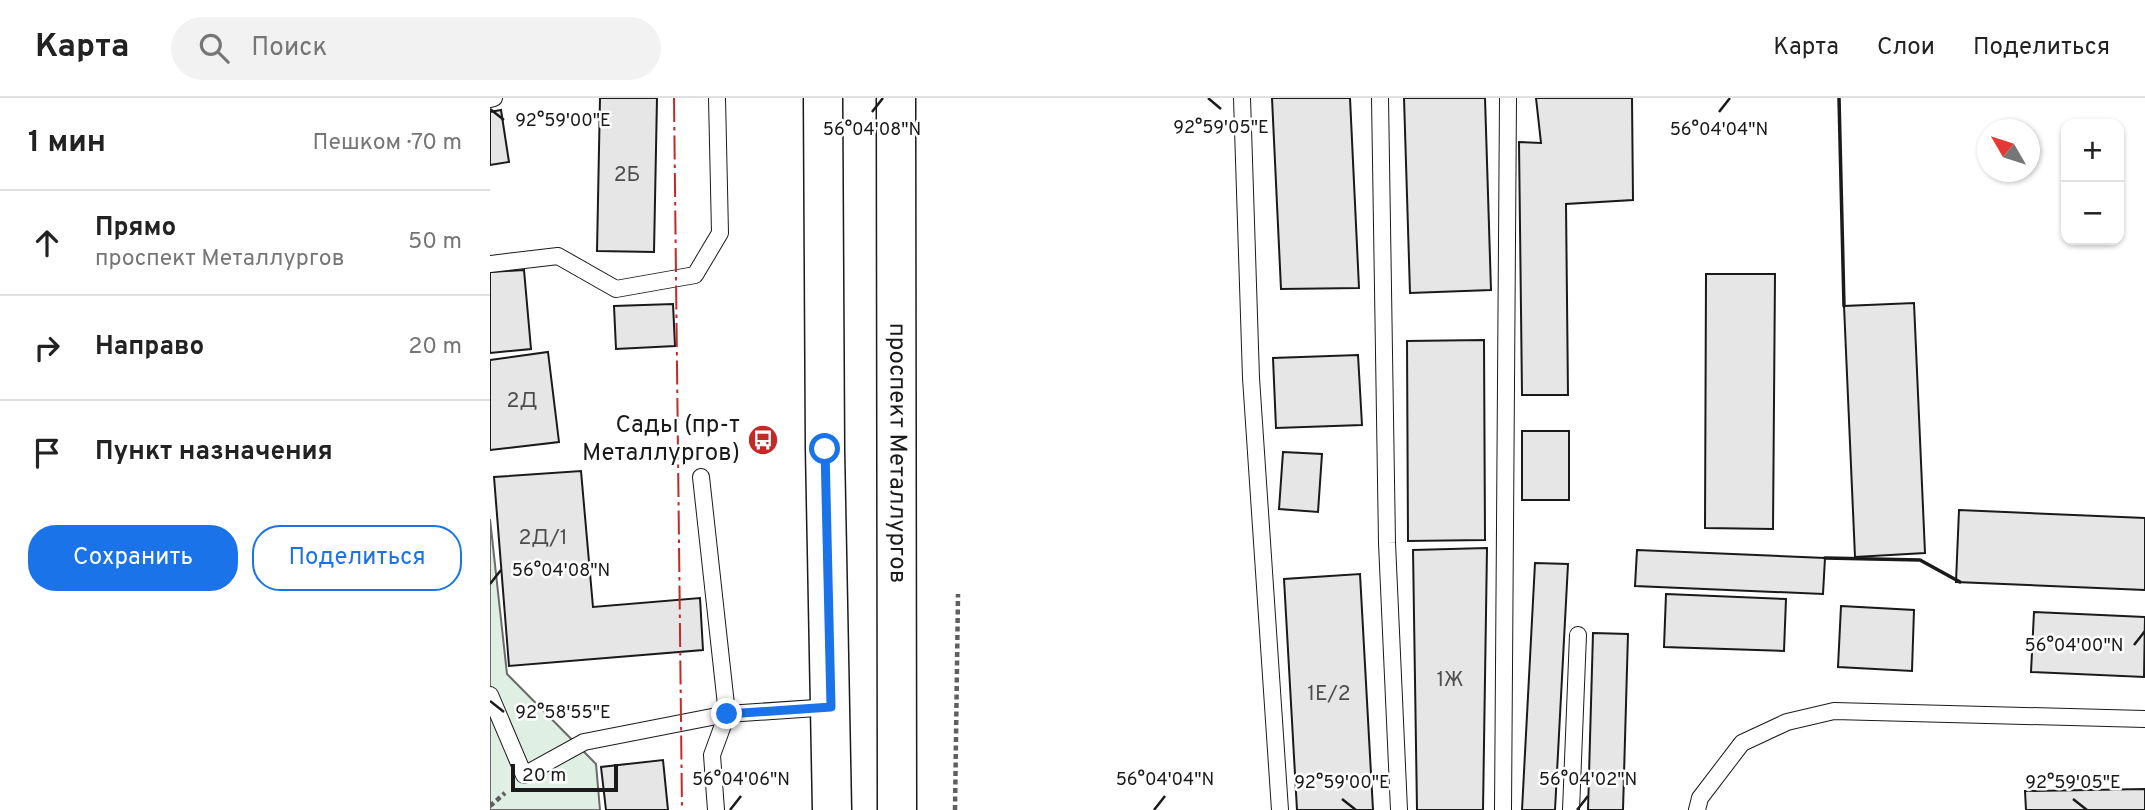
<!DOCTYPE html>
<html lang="ru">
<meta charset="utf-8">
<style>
:root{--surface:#fff;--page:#f2f2f2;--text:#222;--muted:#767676;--line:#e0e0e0;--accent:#1a73e8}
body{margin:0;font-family:Overpass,sans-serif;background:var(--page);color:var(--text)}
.controls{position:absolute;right:21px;top:21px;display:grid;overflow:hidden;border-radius:14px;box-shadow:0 2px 5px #0004}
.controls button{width:63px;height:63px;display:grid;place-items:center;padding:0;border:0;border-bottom:2px solid var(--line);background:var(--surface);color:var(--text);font:35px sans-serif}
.compass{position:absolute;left:1487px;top:21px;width:63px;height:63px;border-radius:50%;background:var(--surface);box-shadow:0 2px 5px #0004;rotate:309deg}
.scale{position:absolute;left:21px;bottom:18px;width:107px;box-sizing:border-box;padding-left:7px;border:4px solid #1a1a1a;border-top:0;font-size:19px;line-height:24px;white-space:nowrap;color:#1a1a1a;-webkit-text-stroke:5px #fff;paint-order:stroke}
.stop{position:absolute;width:21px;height:21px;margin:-16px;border:5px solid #1a73e8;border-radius:50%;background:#fff}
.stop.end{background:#1a73e8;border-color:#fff;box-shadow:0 2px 7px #0008}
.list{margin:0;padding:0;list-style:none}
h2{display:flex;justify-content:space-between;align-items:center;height:91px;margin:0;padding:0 28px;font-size:30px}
h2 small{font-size:23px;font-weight:400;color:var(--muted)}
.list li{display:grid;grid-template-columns:46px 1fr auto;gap:21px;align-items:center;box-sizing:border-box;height:105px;padding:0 28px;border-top:2px solid var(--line)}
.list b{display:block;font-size:26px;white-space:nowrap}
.list p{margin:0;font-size:23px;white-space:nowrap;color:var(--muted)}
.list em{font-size:23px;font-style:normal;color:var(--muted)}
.actions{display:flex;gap:14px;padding:21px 28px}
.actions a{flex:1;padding:16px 0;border:2px solid var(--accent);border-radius:28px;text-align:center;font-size:24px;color:var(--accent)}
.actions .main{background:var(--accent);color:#fff}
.icon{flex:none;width:38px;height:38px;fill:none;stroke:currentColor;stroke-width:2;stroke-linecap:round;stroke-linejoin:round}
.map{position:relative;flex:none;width:1655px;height:712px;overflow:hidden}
header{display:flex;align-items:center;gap:42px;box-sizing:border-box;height:98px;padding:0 35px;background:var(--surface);border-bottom:2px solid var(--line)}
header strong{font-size:33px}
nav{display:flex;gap:38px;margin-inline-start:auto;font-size:24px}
.search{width:490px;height:63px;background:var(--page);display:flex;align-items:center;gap:18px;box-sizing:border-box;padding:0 24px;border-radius:38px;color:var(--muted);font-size:26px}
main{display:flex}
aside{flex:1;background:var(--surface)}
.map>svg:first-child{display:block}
.green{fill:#e0efe3;stroke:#6a6a6a;stroke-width:2}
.building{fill:#e6e6e6;stroke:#1a1a1a;stroke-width:2}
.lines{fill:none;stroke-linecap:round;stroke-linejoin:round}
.lane-casing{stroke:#1a1a1a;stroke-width:18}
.primary-casing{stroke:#1a1a1a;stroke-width:41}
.path{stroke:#5f5f5f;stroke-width:4.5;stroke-dasharray:5 3.5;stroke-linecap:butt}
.lane{stroke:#fff;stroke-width:16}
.primary{stroke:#fff;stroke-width:38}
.wall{stroke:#1a1a1a;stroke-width:3.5}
.power{stroke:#c62828;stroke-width:2;stroke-dasharray:24 5 3.5 5;stroke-linecap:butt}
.route{stroke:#1a73e8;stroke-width:9}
.ticks{fill:none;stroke:#1a1a1a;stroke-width:2.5}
.labels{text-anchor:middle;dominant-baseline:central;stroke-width:5;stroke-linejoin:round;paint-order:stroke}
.number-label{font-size:21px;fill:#4d4d4d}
.poi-label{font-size:24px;fill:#1a1a1a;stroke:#fff;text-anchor:end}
.street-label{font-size:24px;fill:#1a1a1a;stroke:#fff}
.ticks-label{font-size:18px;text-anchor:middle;fill:#1a1a1a;stroke:#fff;stroke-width:5;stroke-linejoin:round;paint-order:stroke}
</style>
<header>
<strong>Карта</strong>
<div class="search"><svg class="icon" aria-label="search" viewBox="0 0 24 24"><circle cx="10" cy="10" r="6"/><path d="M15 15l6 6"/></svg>Поиск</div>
<nav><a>Карта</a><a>Слои</a><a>Поделиться</a></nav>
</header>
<main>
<aside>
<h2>1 мин<small>Пешком · 70 m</small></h2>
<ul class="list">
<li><svg class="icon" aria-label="ahead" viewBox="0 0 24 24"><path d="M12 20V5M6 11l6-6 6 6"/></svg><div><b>Прямо</b><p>проспект Металлургов</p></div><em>50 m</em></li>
<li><svg class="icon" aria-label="right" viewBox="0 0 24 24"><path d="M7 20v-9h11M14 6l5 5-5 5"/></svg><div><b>Направо</b></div><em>20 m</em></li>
<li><svg class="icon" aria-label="arrive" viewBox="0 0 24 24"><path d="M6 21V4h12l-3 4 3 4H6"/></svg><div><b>Пункт назначения</b></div></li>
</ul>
<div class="actions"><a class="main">Сохранить</a><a>Поделиться</a></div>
</aside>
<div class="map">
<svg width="1655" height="712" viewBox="0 0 1655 712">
<rect width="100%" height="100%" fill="#fff"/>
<path class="green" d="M 0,421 L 17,576 L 106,666 L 110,712 L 0,712 Z"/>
<g class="building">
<path d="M 110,0 L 167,0 L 164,154 L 107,153 Z"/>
<path d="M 782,0 L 860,0 L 869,190 L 791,191 Z"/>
<path d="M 914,0 L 995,0 L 1001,192 L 920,195 Z"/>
<path d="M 1046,0 L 1142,0 L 1143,102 L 1076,106 L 1078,297 L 1032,297 L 1029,44 L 1051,45 Z"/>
<path d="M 11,12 L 19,64 L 0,67 L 0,14 Z"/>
<path d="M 34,172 L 41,251 L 0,255 L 0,174 Z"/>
<path d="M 1216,176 L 1285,176 L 1283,431 L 1215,430 Z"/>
<path d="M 1424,205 L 1435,455 L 1365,459 L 1354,208 Z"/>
<path d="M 183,206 L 185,248 L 126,251 L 124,208 Z"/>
<path d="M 994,242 L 995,442 L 918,443 L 917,243 Z"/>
<path d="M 58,254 L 69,344 L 0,352 L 0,262 Z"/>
<path d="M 868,257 L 872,327 L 786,330 L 783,260 Z"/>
<rect x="1032" y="333" width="47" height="69"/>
<path d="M 793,354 L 832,356 L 828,414 L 789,411 Z"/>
<path d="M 91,373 L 103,509 L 210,500 L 213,552 L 19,568 L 4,379 Z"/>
<path d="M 1469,412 L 1655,420 L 1655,492 L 1466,484 Z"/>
<path d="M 997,450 L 993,712 L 927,712 L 923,452 Z"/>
<path d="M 1147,452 L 1335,460 L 1333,496 L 1145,488 Z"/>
<path d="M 1045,465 L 1078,466 L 1065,712 L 1032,712 Z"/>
<path d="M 870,476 L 883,712 L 807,712 L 794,481 Z"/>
<path d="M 1176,496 L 1296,501 L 1294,553 L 1174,549 Z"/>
<path d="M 1351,508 L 1424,512 L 1422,573 L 1348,569 Z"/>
<path d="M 1544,514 L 1655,519 L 1654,579 L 1541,574 Z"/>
<path d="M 1103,535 L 1138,536 L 1133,712 L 1098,712 Z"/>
<path d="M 173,662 L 178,712 L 116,712 L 111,669 Z"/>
<path d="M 1655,691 L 1655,712 L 1536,712 L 1535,693 Z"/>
</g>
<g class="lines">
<g class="lane-casing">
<g id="lane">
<path d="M 752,0 L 761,280 L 790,712"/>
<path d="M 890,0 L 897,445 L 909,712"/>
<path d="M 0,1 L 4,0"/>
<path d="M 0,166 L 68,158 L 126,191 L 205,177 L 230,135 L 227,0"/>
<path d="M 211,379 L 237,616 L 222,657 L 226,712"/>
<path d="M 0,597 L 34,677 L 94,644 L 237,616 L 341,609"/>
<path d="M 1013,712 L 1018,0"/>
<path d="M 1081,712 L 1088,537"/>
<path d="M 1207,712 L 1210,700 L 1252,645 L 1297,624 L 1344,613 L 1655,621"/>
</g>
</g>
<g class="primary-casing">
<g id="primary">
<path d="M 333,0 L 335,351 L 342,712"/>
<path id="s1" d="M 406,0 L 407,712"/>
</g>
</g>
<g class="path">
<path d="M 0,708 L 15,695"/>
<path d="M 465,712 L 468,496"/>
</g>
<use href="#lane" class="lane"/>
<use href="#primary" class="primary"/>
<g class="wall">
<path d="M 1349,0 L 1354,208"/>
<path d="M 1335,460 L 1430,462 L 1470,484"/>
</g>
<path class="power" d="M 184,0 L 192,712"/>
</g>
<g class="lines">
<path class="route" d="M 237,616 L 341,609 L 335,351"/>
</g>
<path class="ticks" d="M 718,0 L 731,11M 0,11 L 14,22M 382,14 L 393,0M 1229,14 L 1240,0M 0,486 L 11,472M 1644,547 L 1655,533M 0,603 L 14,614M 852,701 L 866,712M 1583,701 L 1597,712M 240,712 L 251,698M 664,712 L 675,698M 1087,712 L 1098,698"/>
<defs>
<g id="bus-disc" transform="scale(1.575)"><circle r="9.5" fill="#c62828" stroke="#fff"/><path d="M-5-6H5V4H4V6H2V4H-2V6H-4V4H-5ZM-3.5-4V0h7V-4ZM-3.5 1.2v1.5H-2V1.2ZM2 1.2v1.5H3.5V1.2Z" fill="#fff"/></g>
</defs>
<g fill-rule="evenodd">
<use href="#bus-disc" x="273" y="342"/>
</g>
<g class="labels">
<g class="number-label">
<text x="137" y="77">2Б</text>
<text x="32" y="303">2Д</text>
<text x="53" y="440">2Д/1</text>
<text x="960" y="582">1Ж</text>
<text x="839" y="596">1Е/2</text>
</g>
<g class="poi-label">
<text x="250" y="328">Сады (пр-т<tspan x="250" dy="28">Металлургов)</tspan></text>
</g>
<g class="street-label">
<text stroke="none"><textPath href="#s1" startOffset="355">проспект Металлургов</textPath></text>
</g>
</g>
<g class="ticks-label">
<text x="73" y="28">92°59'00"E</text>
<text x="731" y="35">92°59'05"E</text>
<text x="382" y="37">56°04'08"N</text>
<text x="1229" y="37">56°04'04"N</text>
<text x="71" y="478">56°04'08"N</text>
<text x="1584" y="553">56°04'00"N</text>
<text x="73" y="620">92°58'55"E</text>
<text x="251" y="687">56°04'06"N</text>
<text x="675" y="687">56°04'04"N</text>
<text x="1098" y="687">56°04'02"N</text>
<text x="852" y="690">92°59'00"E</text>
<text x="1583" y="690">92°59'05"E</text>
</g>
</svg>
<div class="controls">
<button>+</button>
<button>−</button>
</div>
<svg class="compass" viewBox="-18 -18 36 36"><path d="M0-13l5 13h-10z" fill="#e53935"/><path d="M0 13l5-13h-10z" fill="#767676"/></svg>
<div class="scale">20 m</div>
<div class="stop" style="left:335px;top:351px"></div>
<div class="stop end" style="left:237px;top:616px"></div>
</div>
</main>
